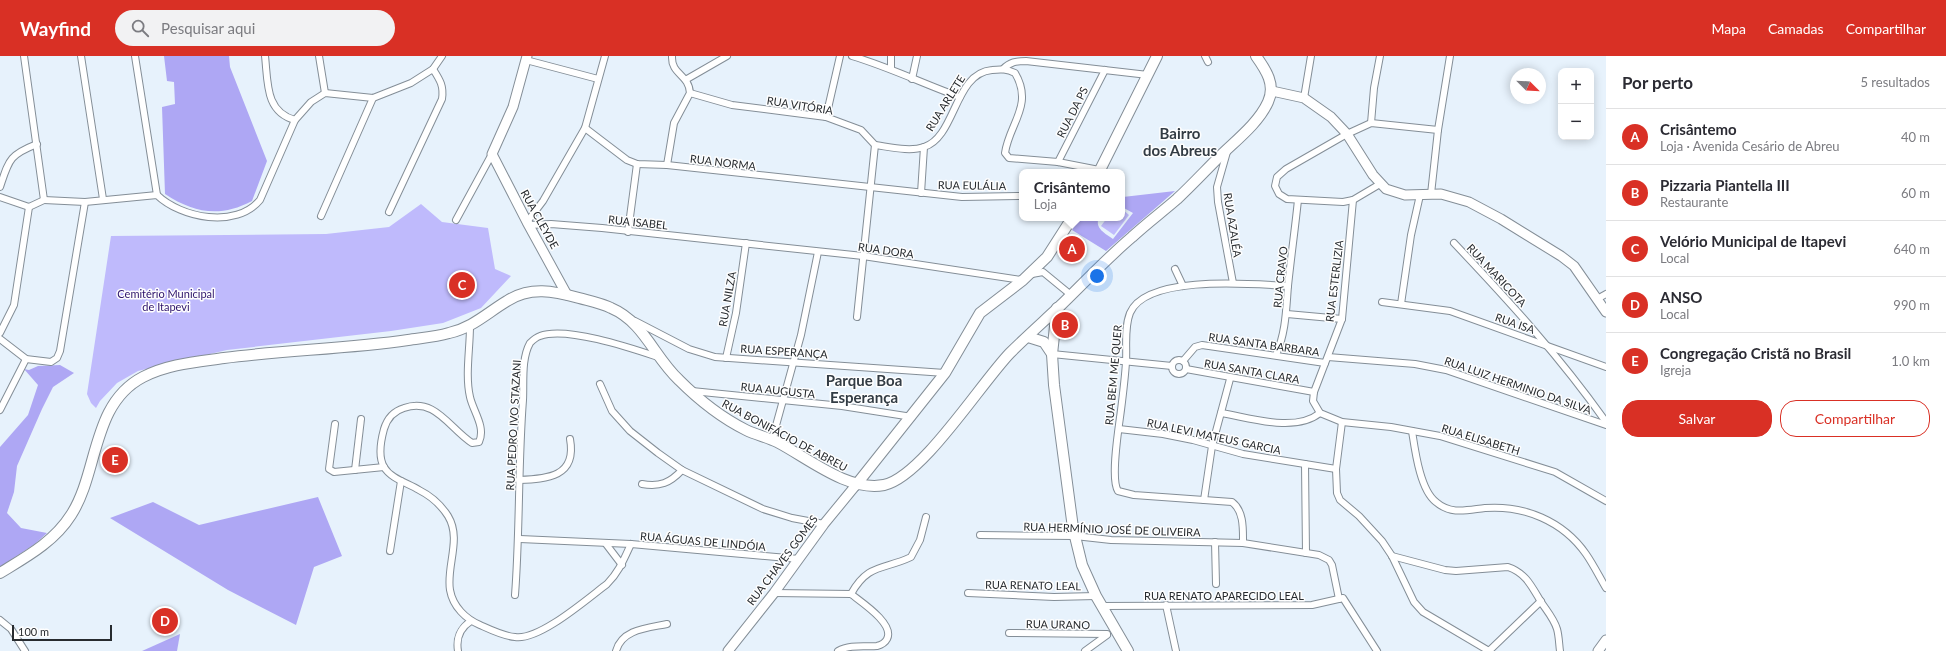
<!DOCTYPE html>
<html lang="pt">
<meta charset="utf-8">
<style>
:root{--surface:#fff;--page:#f2f2f3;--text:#2b2b33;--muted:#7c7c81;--line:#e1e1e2;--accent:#d93025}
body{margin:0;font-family:Lato,sans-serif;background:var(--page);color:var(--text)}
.controls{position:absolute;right:12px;top:12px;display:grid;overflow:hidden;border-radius:8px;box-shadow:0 2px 10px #0003}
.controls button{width:36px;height:36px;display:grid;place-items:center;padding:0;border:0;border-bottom:1px solid var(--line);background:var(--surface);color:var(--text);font:20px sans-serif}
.compass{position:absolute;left:1510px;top:12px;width:36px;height:36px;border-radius:50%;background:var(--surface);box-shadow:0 2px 10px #0003;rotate:114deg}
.scale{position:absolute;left:12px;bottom:10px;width:100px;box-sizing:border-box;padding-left:4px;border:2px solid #272b2f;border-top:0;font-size:11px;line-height:14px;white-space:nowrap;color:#272b2f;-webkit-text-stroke:3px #fefefe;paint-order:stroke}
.you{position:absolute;left:1097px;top:220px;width:14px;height:14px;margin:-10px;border:3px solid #fff;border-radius:50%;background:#1a73e8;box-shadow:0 0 0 6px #1a73e833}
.badge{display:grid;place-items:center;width:26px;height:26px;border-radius:50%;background:var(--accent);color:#fff;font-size:13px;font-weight:700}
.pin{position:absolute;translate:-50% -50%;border:2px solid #fff;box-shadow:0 1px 4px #0006}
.popup{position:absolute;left:1019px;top:113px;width:106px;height:52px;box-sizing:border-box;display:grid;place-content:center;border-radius:8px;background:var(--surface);filter:drop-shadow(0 1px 3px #0005);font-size:13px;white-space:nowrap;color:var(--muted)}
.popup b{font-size:15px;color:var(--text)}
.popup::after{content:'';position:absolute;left:50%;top:100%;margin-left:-8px;border:8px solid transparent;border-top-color:var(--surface)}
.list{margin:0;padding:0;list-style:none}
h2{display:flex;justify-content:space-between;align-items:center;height:52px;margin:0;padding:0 16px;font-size:17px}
h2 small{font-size:13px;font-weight:400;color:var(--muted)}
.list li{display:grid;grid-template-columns:26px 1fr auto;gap:12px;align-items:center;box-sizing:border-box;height:56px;padding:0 16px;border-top:1px solid var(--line)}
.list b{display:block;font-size:15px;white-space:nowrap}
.list p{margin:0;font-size:13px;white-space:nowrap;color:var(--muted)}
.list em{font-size:13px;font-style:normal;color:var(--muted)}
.actions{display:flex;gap:8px;padding:12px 16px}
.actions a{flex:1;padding:9px 0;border:1px solid var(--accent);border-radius:16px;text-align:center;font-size:14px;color:var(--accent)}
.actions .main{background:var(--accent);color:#fff}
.icon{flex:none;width:22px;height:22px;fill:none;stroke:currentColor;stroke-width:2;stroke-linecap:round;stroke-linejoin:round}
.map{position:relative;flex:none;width:1606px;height:595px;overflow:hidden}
header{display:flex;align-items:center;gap:24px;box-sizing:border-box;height:56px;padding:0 20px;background:var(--accent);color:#fff}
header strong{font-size:19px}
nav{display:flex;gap:22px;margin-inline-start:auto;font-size:14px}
.search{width:280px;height:36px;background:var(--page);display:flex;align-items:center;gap:10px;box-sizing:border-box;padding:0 14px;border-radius:22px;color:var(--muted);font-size:15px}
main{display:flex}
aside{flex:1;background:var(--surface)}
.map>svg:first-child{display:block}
.green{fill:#bfbafc}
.forest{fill:#aea7f4}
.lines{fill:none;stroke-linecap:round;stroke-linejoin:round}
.street-casing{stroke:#848e97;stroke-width:8}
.secondary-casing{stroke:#848e97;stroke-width:11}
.primary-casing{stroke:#848e97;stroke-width:12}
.street{stroke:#fff;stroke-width:6}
.secondary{stroke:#fff;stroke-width:9}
.primary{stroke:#fff;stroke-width:10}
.labels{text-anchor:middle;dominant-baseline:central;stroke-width:3;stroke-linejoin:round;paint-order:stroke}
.street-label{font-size:11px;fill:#272b2f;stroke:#fefefe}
.park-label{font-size:11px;fill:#2d136b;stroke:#fefefe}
.district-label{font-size:15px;font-weight:bold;fill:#333c44;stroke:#fefefe}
</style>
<header>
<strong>Wayfind</strong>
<div class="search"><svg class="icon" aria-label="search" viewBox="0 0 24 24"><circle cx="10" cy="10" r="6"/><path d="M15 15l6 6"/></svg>Pesquisar aqui</div>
<nav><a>Mapa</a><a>Camadas</a><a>Compartilhar</a></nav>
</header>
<main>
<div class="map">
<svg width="1606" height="595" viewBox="0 0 1606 595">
<rect width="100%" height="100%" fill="#e7f2fc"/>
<g class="green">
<path d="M 421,148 L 442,166 L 488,172 L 495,213 L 511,220 L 481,252 L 443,267 L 391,275 L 227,294 L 138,315 L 117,327 L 100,345 L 96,352 L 91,347 L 87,338 L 111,180 L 326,178 L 389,171 Z"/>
<path d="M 1122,153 L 1129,159 L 1114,179 L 1101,170 L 1107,162 L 1122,162 Z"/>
</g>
<g class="forest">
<path d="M 164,0 L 229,0 L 230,11 L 267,105 L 252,145 C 220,162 194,157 165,138 L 162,51 L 175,48 L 174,26 L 167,25 Z"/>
<path d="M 1175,135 L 1106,195 L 1072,174 L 1079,162 L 1099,162 C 1094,172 1106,178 1113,183 L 1133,157 L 1122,151 L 1123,141 Z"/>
<path d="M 60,309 L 74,317 L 53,331 L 42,353 L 17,410 L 14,436 L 7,457 L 21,472 L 47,477 L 35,488 L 0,511 L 0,391 L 28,359 L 38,329 L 24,313 L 29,314 L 38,310 Z"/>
<path d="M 318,441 L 342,500 L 314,511 L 296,569 L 228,534 L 110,462 L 153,446 L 199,469 Z"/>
<path d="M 180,578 L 177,595 L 142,595 Z"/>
</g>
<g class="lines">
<g class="street-casing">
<g id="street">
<path d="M 24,0 L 44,144"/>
<path d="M 81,0 L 103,143"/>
<path d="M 135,0 L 157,139"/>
<path d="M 265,0 C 268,26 265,56 295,64"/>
<path d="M 319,0 L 325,37"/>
<path d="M 852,0 C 889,11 924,28 960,41"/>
<path d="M 1205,0 L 1208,6"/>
<path d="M 526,4 L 598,23"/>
<path d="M 891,13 L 891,0"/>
<path d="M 1003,13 C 1010,6 1016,5 1026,5 L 1148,19"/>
<path d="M 687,23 L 727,0"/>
<path d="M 912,23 L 917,0"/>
<path d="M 690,37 L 732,49 L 826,61 L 861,74 L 875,89 C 890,91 910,96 924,91 C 956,81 954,17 992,14 C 1001,13 1007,13 1015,17 C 1034,49 1009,68 1005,97 L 1009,102 L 1058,106 L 1099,114"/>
<path d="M 1304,42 L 1311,0"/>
<path d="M 826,61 L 840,0"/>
<path d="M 1371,67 L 1374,32 L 1380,0"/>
<path d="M 585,72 L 627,104 L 637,108 L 667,109 L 962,141 L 1022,140"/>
<path d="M 1227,96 L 1217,131 L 1218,146 L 1233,227"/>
<path d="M 1058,106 L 1105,14"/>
<path d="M 667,109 L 674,67 L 690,37 C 689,18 671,19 672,0"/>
<path d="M 1380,128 L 1353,144 L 1343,146 L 1287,143 L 1279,138 L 1275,130 L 1277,121 L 1286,113 L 1347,78 L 1371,67 L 1438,74"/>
<path d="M 0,131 C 9,104 9,99 37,88"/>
<path d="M 921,137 L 924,91"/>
<path d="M 1431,138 L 1438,74 L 1450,0"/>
<path d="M 0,141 L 29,151 L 44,144"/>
<path d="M 44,144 L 85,146 L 157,139 C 181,162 236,173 260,144 L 295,64 L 311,46 L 325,37 L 373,42 L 411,27 L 433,13 L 442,0"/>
<path d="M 1353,144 L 1342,263 L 1314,336 L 1313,345 L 1320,357 L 1342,366 L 1391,371 L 1440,380 L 1555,416 L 1606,445"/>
<path d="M 389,156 L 442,43 C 444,30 440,24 433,13"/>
<path d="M 321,160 L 373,42"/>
<path d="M 456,164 L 492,98"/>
<path d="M 527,166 L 543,145 L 585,72 L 605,0"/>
<path d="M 529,169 L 551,168 L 602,172 L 863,200 L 1021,224"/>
<path d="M 628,176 L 637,108"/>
<path d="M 1454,187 C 1508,244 1561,302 1606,366"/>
<path d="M 1175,213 L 1183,230"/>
<path d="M 1032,218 L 1043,216 L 1071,239"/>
<path d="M 1597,243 L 1606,238"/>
<path d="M 1382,246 L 1450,255 L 1606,311"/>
<path d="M 1401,248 L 1411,179 L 1420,139"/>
<path d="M 1287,258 L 1342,263"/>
<path d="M 857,261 L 875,89"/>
<path d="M 635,265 L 689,293 L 715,301 L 945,317"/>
<path d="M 470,270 C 470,293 465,319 470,341 C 473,355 486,371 479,386 L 472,387 C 449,372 435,341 404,352 C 394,355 387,363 384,373 C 381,384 378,401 384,411 C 391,423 408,427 419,434 C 431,440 441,449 448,460 C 462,483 446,510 450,534 C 453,551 466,563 480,569 C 491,574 503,580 515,581 C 539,585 587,543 607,528 C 619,516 624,503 631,488"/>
<path d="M 0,277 L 14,249 L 29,151"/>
<path d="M 0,283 L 26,303 L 51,306 L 57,302 L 60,295 L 85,146"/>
<path d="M 1052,298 L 1172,310"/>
<path d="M 1276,299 C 1286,276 1286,254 1288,230 C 1291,201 1295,173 1298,144"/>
<path d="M 1328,301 L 1415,308 L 1446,314 L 1606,369"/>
<path d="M 726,302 L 736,257 L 746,187"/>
<circle cx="1179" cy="311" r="7"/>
<path d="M 1183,305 L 1195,291 L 1202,289 L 1325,307"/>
<path d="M 1186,313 L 1314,336"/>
<path d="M 600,328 L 612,355 L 630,375 L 658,397 L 682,414 L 763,453 L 792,462 L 824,468"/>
<path d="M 692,335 L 842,350 L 912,361"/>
<path d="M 0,354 L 26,303"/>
<path d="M 1221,357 C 1251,362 1295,377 1320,357"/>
<path d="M 1342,366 L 1336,413 L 1337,437 L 1340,444 L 1359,460 L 1382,485 L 1392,500 L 1414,546 L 1423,556 L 1489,595 L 1541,545"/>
<path d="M 335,368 L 329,413 L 334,416 L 384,411"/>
<path d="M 1119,373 L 1163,378 L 1193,384 L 1243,398 L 1336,413"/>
<path d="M 1412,375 C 1415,394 1420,434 1436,446 C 1451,459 1467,454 1485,452 C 1524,449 1563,465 1586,498 C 1593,508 1599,520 1606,532"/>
<path d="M 772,384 L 801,279 L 818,196"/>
<path d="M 1305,408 L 1306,497"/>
<path d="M 355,414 L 361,363"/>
<path d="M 519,424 C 547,423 577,421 570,383"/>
<path d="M 642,428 C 660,431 670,427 682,414"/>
<path d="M 1204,444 L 1212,390 L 1230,323"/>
<path d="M 980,479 L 1075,480 L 1111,484 L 1243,487 L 1319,499 L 1329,504 L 1332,509 L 1339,543"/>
<path d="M 520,483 L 631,488 L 799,503"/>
<path d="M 1215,486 L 1216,528"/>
<path d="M 1243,487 C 1243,473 1244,455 1232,446 L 1134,439 L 1118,435 C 1110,423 1119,370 1121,354 C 1123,338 1125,322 1126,306 C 1127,290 1124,272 1130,257 C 1146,218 1254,228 1288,230"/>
<path d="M 606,488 L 622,509"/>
<path d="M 390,495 L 401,425"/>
<path d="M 1392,500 L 1445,514 L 1456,515 L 1508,511 C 1526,517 1532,531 1541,546 C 1547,555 1554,563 1557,573 C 1559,580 1559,588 1560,595"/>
<path d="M 774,537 L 851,538 C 861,546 895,568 887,583 C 885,587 881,589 877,590 C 865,591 850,588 838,595"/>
<path d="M 968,537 L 1054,541 L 1096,540"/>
<path d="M 851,538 C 868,507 884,514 911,501 L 920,484 L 926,461"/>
<path d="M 515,539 C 520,474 518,409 523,344 C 524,327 521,303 530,287 C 532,285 537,281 540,280 C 566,270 631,292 658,301"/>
<path d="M 1166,549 L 1176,595"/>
<path d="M 1102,550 L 1312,549 L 1343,542 L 1377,595"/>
<path d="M 0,564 L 11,573 L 25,595"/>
<path d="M 1009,577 L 1107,578"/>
<path d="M 458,595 C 456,583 460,572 471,565"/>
<path d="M 616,595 C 622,573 648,572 667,568"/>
<path d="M 1085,595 L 1107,579"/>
</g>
</g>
<g class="secondary-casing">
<g id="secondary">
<path d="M 527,0 L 513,51 L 492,98 L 527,166 L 567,239"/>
<path d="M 1272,35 L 1304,42 L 1331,61 L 1347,78 L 1373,119 L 1386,133 L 1405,139 L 1441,138 L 1469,146 L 1501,163 L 1561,200 L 1574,210 L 1606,256"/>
<path d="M 728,595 L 774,537 L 824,468 L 856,429"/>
<path d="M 1598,595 L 1606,584"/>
</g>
</g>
<g class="primary-casing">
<g id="primary">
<path d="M 1099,116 L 1157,0"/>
<path d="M 1057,252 L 1052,298 L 1054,329 L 1073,472 L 1082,509 L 1096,540 L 1128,595"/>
<path d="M 1028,281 L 1044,286 L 1052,298"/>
<path d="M 856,429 L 945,317 L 980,257 L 1023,224 L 1047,201 L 1072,162"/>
<path d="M 0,517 C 26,501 54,486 71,459 C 99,416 91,348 143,321 C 168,308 196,306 224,302 C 285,294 347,293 408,284 C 421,282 435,281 449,277 C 472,272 487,257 507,245 C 530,230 554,235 579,242 C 590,245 601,247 611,252 C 644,266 654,301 679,324 C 699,344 720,361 746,374 C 756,379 767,381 777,386 C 808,402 848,436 884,429 C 922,421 981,327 1010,297 C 1026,281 1043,266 1059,251 C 1083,228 1106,203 1132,181 C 1146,168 1162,156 1177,143 C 1191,130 1204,116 1218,102 C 1235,85 1258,68 1268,46 C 1276,29 1266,14 1256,0"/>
</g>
</g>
<use href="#street" class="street"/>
<use href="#secondary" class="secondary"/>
<use href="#primary" class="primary"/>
</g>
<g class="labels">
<g class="street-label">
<text transform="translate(945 47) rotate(-58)">RUA ARLETE</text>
<text transform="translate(800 49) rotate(9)">RUA VITÓRIA</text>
<text transform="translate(1072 56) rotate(-63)">RUA DA PS</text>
<text transform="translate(723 106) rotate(7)">RUA NORMA</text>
<text transform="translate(972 129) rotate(1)">RUA EULÁLIA</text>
<text transform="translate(540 163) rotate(61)">RUA CLEYDE</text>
<text transform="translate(638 166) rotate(6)">RUA ISABEL</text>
<text transform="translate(1233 169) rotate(81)">RUA AZALÉA</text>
<text transform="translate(886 194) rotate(8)">RUA DORA</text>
<text transform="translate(1497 219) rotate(47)">RUA MARICOTA</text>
<text transform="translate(1280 221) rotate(-84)">RUA CRAVO</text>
<text transform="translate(1334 225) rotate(-83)">RUA ESTERLIZIA</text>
<text transform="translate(727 243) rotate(-80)">RUA NILZA</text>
<text transform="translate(1515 267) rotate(19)">RUA ISA</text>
<text transform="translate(1264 288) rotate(8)">RUA SANTA BARBARA</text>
<text transform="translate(784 295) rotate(4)">RUA ESPERANÇA</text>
<text transform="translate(1252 315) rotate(10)">RUA SANTA CLARA</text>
<text transform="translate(1113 319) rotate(-85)">RUA BEM ME QUER</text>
<text transform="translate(1518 329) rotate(19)">RUA LUIZ HERMINIO DA SILVA</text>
<text transform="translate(778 334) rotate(6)">RUA AUGUSTA</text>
<text transform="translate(513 369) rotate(-87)">RUA PEDRO IVO STAZANI</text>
<text transform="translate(785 379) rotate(28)">RUA BONIFÁCIO DE ABREU</text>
<text transform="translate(1214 380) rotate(12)">RUA LEVI MATEUS GARCIA</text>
<text transform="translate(1481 383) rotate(17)">RUA ELISABETH</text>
<text transform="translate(1112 473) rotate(2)">RUA HERMÍNIO JOSÉ DE OLIVEIRA</text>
<text transform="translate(703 485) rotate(5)">RUA ÁGUAS DE LINDÓIA</text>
<text transform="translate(782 504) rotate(-53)">RUA CHAVES GOMES</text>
<text transform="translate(1033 529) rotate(1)">RUA RENATO LEAL</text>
<text x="1224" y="539">RUA RENATO APARECIDO LEAL</text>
<text transform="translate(1058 568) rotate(1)">RUA URANO</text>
</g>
<g class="park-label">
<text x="166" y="237">Cemitério Municipal<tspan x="166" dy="13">de Itapevi</tspan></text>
</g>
<g class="district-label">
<text x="1180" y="77">Bairro<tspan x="1180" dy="17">dos Abreus</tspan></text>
<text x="864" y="324">Parque Boa<tspan x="864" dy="17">Esperança</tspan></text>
</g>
</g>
</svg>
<div class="controls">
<button>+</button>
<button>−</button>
</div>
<svg class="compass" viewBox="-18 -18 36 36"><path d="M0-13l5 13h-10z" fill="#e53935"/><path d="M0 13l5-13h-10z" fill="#7c7c81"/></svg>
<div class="scale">100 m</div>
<div class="you"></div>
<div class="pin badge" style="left:1072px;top:193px">A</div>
<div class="popup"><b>Crisântemo</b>Loja</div>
<div class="pin badge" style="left:1065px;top:269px">B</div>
<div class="pin badge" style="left:462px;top:229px">C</div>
<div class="pin badge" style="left:165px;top:565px">D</div>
<div class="pin badge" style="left:115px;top:404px">E</div>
</div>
<aside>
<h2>Por perto<small>5 resultados</small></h2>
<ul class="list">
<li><span class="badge">A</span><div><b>Crisântemo</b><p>Loja · Avenida Cesário de Abreu</p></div><em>40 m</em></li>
<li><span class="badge">B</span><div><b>Pizzaria Piantella III</b><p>Restaurante</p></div><em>60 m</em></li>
<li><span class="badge">C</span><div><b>Velório Municipal de Itapevi</b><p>Local</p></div><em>640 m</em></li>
<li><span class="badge">D</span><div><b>ANSO</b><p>Local</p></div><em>990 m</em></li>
<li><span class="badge">E</span><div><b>Congregação Cristã no Brasil</b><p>Igreja</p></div><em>1.0 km</em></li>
</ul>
<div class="actions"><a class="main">Salvar</a><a>Compartilhar</a></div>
</aside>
</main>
